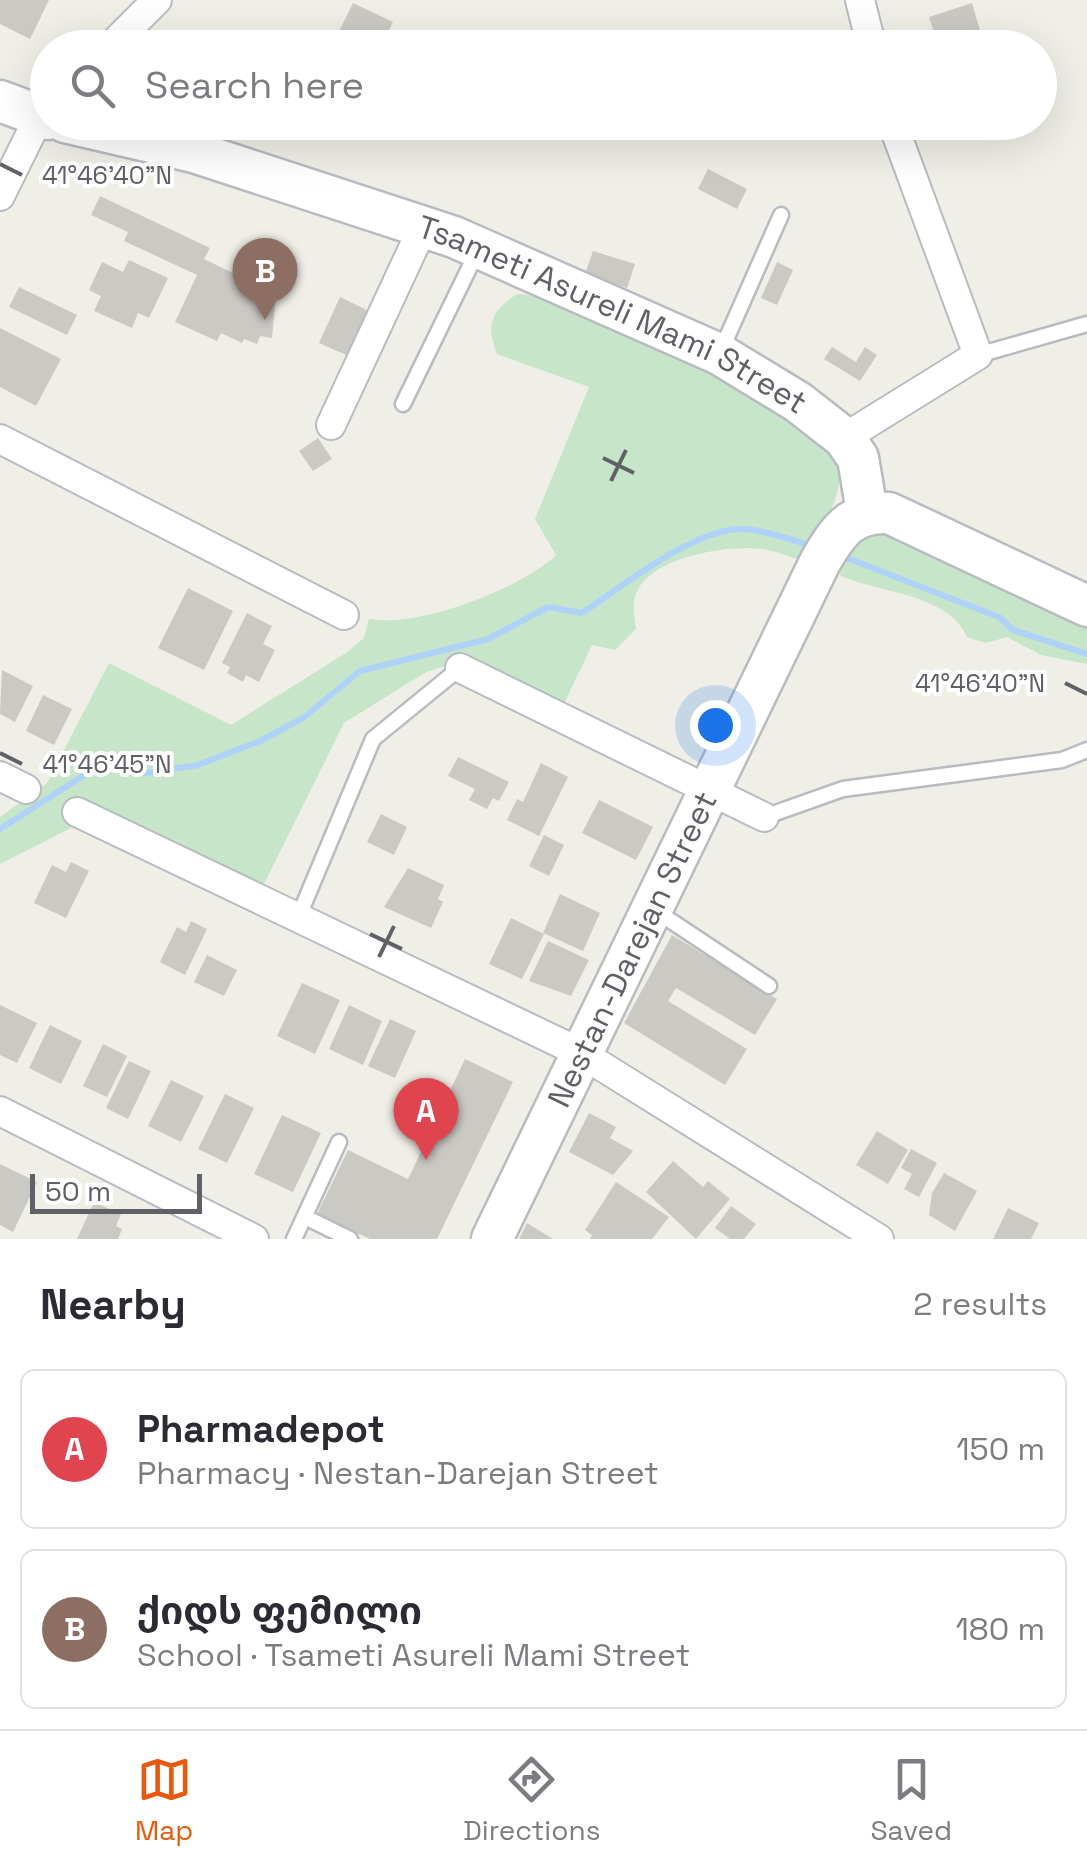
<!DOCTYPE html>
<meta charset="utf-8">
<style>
:root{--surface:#fff;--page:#f7f7f7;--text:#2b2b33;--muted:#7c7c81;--line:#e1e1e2;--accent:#ea580c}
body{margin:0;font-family:"Space Grotesk","Noto Sans Georgian",sans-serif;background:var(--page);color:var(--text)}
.scale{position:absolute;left:30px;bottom:25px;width:172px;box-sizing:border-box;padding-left:10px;border:5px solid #5f6166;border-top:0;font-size:28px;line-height:35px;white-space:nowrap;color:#5f6166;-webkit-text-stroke:8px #fff;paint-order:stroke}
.you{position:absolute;left:715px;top:725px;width:35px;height:35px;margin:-25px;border:8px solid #fff;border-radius:50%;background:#1a73e8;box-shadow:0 0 0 15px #1a73e833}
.badge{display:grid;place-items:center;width:65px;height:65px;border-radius:50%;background:var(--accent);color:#fff;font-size:32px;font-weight:700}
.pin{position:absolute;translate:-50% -82px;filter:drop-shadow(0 2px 5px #0008)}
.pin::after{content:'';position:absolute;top:52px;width:35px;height:30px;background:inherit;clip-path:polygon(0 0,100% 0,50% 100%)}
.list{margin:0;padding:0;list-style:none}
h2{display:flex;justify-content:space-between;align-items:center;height:130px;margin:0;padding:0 40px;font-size:42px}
h2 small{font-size:32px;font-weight:400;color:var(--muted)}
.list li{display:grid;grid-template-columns:65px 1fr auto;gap:30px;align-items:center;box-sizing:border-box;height:160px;margin:0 20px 20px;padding:0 20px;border:2px solid var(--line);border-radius:15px}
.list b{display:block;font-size:38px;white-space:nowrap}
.list p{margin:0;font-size:32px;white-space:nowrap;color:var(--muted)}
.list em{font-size:32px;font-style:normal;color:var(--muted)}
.icon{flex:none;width:55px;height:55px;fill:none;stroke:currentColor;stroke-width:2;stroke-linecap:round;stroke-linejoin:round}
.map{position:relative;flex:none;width:1087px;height:1239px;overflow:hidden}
.search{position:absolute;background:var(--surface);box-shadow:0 10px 40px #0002;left:30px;right:30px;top:30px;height:110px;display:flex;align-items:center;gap:25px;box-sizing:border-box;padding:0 35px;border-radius:55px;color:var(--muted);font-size:38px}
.sheet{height:490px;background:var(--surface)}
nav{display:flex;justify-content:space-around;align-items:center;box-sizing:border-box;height:140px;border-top:2px solid var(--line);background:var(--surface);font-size:28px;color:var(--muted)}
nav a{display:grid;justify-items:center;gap:5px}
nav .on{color:var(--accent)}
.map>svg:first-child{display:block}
.green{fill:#c6e5c9}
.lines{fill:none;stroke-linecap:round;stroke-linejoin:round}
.stream{stroke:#aed2f9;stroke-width:6}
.building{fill:#cbc9c4}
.lane-casing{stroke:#b9bbc0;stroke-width:19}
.street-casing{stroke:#b9bbc0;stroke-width:32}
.secondary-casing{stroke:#b8bbc0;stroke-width:45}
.lane{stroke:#fff;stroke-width:14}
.street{stroke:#fff;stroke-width:28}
.secondary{stroke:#fff;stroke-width:40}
.ticks{fill:none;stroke:#5f6166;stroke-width:4}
.labels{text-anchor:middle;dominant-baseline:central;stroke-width:8;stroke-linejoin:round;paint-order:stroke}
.street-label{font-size:32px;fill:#5f6166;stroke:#fff}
.ticks-label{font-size:25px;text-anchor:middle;fill:#5f6166;stroke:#fff;stroke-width:8;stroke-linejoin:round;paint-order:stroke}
</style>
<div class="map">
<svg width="1087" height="1239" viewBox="0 0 1087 1239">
<rect width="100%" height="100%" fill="#f0efe7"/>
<g class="green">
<path d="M 517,294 L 538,296 C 590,318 826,413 838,462 C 846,495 819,532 807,562 C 794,558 781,553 768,550 C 733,543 646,556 635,597 C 632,606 635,620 636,629 L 615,650 L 592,645 L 563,706 L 466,659 L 426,672 L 344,723 L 262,888 L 84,809 L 71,828 L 0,864 L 0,817 L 47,783 L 109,663 L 231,725 L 346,653 L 364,638 L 369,619 C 417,628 521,589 556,555 L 535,519 L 589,387 L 497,354 C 486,324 490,312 517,294 Z"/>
<path d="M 887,530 L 1087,626 L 1087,664 L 1041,655 L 1007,637 L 986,643 L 967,637 C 949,594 880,593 841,576 L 836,568 L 866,532 Z"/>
</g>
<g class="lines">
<g class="stream">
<path d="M 839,555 L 999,617 L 1013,630 L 1087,654"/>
<path d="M 0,829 L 86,774 L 118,761 L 146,773 L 198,765 L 260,741 L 303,718 L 360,671 L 488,639 L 548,607 L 582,613 C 622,587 696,526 745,529 C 767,531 792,540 813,546"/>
</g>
</g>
<g class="building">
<path d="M 0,0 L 49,0 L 30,39 L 0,24 Z"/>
<path d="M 353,3 L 393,22 L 380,48 L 331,48 Z"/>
<path d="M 972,3 L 985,48 L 939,48 L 929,17 Z"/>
<path d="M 708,169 L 747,189 L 737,209 L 698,189 Z"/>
<path d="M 100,196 L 210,248 L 204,259 L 276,294 L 272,338 L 260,336 L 257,344 L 244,339 L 242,343 L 221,333 L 217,341 L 175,322 L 197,275 L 124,241 L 128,232 L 91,215 Z"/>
<path d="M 593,251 L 635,264 L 627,288 L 585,274 Z"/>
<path d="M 129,260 L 168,278 L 149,318 L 138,313 L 132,328 L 94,311 L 101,296 L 89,290 L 102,262 L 123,272 Z"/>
<path d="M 777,262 L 793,270 L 777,305 L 761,298 Z"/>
<path d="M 19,287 L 77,315 L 67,335 L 9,307 Z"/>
<path d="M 340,297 L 373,313 L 353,358 L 319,343 Z"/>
<path d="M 0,328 L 61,359 L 36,406 L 0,387 Z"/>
<path d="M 832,347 L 856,362 L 865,347 L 877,355 L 860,381 L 824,359 Z"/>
<path d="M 318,438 L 332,459 L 313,471 L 299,451 Z"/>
<path d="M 188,588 L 233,611 L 204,670 L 158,648 Z"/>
<path d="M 247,613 L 272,626 L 263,644 L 275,650 L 259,682 L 246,675 L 243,682 L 227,673 L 230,667 L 222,663 Z"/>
<path d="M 2,670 L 33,686 L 15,722 L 0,714 Z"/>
<path d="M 43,695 L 72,709 L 54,745 L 26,731 Z"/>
<path d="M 458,757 L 509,782 L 499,801 L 493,798 L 487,809 L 469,800 L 475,789 L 448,776 Z"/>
<path d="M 541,763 L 568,777 L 539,836 L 507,820 L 517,799 L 523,802 Z"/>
<path d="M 599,800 L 653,827 L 636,860 L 582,833 Z"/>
<path d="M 381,814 L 407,827 L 394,855 L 367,842 Z"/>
<path d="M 544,835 L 564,845 L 549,876 L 529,866 Z"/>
<path d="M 71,862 L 89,871 L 66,918 L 34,903 L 52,865 L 66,872 Z"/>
<path d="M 408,868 L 444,885 L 438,899 L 443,902 L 431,928 L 384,907 Z"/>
<path d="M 560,894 L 600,913 L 583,951 L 543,933 Z"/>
<path d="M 511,918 L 544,934 L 522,979 L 489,964 Z"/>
<path d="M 191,921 L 207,929 L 185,975 L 160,962 L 177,927 L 186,932 Z"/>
<path d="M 672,935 L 777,999 L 755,1035 L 676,988 L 668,1001 L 747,1049 L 725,1085 L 624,1023 Z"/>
<path d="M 548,941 L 589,960 L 571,996 L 529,981 Z"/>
<path d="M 207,955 L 237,970 L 224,996 L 194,982 Z"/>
<path d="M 302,983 L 340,1000 L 315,1054 L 277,1036 Z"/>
<path d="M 0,1005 L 37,1023 L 17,1063 L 0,1055 Z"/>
<path d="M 349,1005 L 382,1021 L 363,1065 L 329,1049 Z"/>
<path d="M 390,1019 L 416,1031 L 395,1078 L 368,1066 Z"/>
<path d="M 50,1025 L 82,1041 L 61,1084 L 29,1068 Z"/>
<path d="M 103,1044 L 127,1056 L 107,1097 L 83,1086 Z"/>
<path d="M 465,1059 L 513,1082 L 437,1239 L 370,1239 L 317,1214 L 348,1150 L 408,1179 Z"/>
<path d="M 129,1061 L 151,1071 L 128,1119 L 106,1108 Z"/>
<path d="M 171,1080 L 204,1096 L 181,1142 L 148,1126 Z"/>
<path d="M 225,1094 L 254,1108 L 227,1163 L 198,1149 Z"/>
<path d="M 589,1113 L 616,1127 L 610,1138 L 633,1151 L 613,1175 L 569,1152 Z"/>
<path d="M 282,1115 L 321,1133 L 293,1192 L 254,1174 Z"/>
<path d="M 877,1131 L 908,1150 L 888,1184 L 856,1165 Z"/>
<path d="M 911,1149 L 937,1163 L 919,1197 L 904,1189 L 912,1174 L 901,1168 Z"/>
<path d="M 673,1161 L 703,1187 L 708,1181 L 730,1199 L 696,1239 L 646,1192 Z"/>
<path d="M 0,1164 L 37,1182 L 13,1232 L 0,1225 Z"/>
<path d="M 944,1173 L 977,1191 L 955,1231 L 929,1215 L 932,1193 Z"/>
<path d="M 616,1182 L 669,1217 L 652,1239 L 590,1239 L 592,1235 L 585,1230 Z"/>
<path d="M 94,1202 L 121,1214 L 116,1226 L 122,1229 L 118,1239 L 77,1239 Z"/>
<path d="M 731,1206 L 756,1224 L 744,1239 L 730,1239 L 715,1228 Z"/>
<path d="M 1008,1208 L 1039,1223 L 1031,1239 L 993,1239 Z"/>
<path d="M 527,1223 L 553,1239 L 519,1239 Z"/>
</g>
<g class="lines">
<g class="lane-casing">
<g id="lane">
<path d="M 720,353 L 781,215"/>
<path d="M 978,355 L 1087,324"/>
<path d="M 403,404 L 477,252"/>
<path d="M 764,817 L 843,789 L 1062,760 L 1087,750"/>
<path d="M 653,909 L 769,986"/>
<path d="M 298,918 L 373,739 L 460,668"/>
<path d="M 305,1217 L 350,1239"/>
<path d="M 294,1239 L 339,1142"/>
</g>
</g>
<g class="street-casing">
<g id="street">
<path d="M 860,0 L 872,48"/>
<path d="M 109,48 L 157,0"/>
<path d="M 0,196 L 39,117 L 48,108"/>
<path d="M 331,425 L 423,227"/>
<path d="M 844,438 L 978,355 L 892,122"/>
<path d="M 0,439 L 344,615"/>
<path d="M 460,668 L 764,817"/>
<path d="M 0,776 L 26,789"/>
<path d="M 77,812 L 579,1052 L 879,1239"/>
<path d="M 0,1111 L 254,1239"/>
</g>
</g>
<g class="secondary-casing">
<g id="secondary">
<path d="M 0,101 L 48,119"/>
<path id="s1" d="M 65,122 L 194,152 L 454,237 L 719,354 L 798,402 L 844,438 L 858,458 L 867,512"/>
<path id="s2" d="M 492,1239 L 820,562 C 838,531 851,511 889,513 L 1087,606"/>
</g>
</g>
<use href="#lane" class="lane"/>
<use href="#street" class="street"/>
<use href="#secondary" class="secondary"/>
</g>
<path class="ticks" d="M 0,164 L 22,175M 603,458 L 634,473M 611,481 L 626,450M 1065,683 L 1087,694M 0,753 L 22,764M 370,934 L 402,949M 379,957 L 394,926"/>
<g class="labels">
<g class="street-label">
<text stroke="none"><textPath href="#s1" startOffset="582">Tsameti Asureli Mami Street</textPath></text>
<text stroke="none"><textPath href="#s2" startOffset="322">Nestan-Darejan Street</textPath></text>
</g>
</g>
<g class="ticks-label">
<text x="107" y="184">41°46'40"N</text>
<text x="980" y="692">41°46'40"N</text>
<text x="107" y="773">41°46'45"N</text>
</g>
</svg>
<div class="scale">50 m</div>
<div class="you"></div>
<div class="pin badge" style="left:426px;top:1160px;background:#e0444e">A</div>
<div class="pin badge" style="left:265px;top:320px;background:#8d6e63">B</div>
<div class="search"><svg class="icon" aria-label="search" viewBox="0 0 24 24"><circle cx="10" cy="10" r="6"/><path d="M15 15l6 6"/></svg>Search here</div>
</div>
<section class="sheet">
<h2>Nearby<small>2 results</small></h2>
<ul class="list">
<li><span class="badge" style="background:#e0444e">A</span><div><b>Pharmadepot</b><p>Pharmacy · Nestan-Darejan Street</p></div><em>150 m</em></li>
<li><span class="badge" style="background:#8d6e63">B</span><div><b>ქიდს ფემილი</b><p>School · Tsameti Asureli Mami Street</p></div><em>180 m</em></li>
</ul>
</section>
<nav>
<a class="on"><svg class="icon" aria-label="map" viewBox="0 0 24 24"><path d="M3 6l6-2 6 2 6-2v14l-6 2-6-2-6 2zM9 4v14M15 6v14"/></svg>Map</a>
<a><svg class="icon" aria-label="directions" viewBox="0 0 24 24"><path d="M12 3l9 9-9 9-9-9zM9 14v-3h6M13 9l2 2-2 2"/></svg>Directions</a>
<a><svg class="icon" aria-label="saved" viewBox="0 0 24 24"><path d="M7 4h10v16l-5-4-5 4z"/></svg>Saved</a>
</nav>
